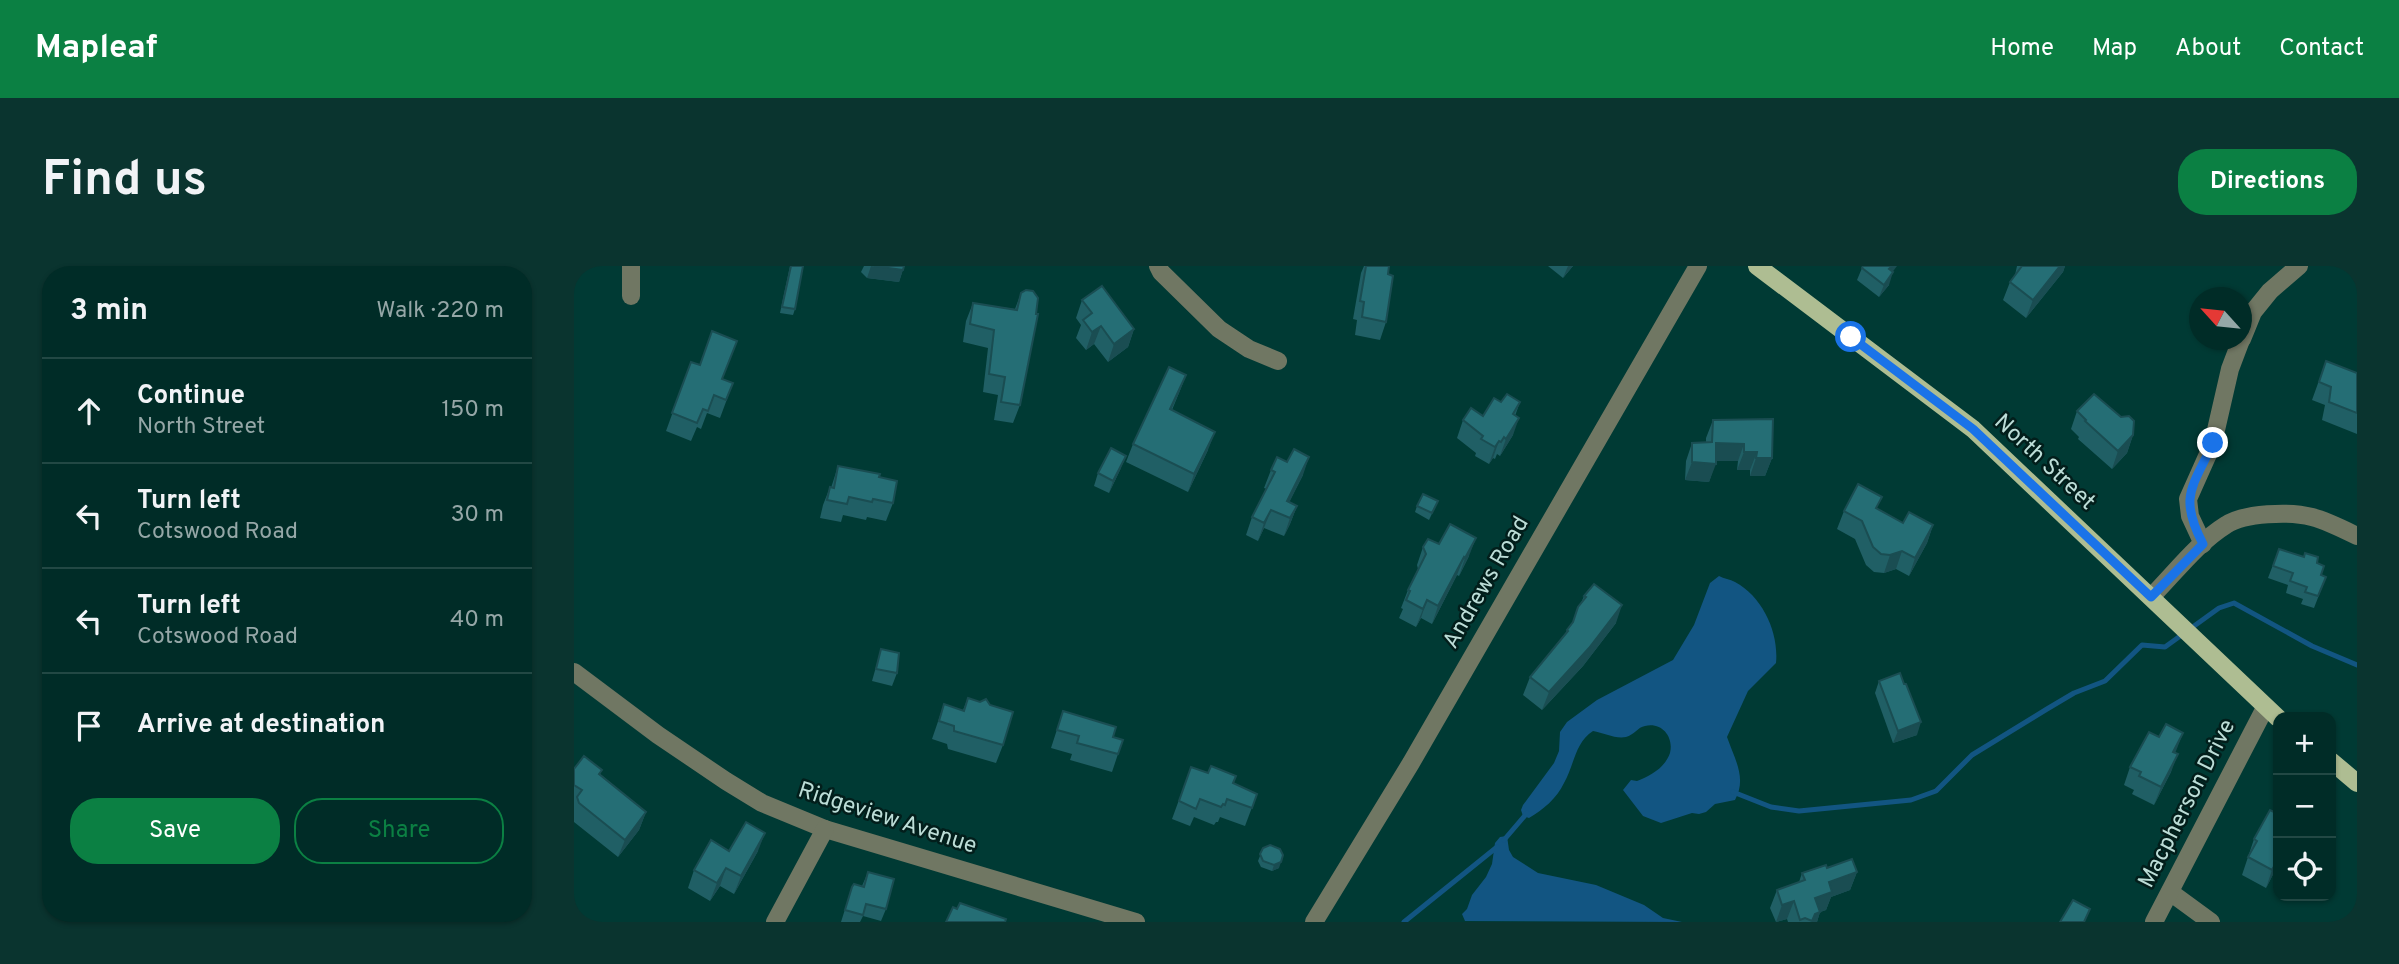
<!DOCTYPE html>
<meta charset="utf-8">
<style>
:root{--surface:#002c27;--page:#0a342f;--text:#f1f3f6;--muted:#95a7a7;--line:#224844;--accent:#0b8043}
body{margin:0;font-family:Overpass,sans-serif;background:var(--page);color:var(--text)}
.controls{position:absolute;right:21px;bottom:21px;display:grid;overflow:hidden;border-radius:14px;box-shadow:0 2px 5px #0004}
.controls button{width:63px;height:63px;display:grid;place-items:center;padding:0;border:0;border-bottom:2px solid var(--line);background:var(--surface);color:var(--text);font:35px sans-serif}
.compass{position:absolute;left:1615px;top:21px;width:63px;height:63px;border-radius:50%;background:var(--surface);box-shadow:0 2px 5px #0004;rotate:297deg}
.stop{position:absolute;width:21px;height:21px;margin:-16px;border:5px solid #1a73e8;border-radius:50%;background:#fff}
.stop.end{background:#1a73e8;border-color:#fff;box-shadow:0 2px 7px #0008}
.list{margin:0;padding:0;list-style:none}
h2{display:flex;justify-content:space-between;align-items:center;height:91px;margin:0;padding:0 28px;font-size:30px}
h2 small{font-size:23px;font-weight:400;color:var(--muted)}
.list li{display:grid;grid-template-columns:46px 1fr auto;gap:21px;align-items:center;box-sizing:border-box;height:105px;padding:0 28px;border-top:2px solid var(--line)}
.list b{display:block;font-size:26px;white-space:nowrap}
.list p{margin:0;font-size:23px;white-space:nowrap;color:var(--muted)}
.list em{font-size:23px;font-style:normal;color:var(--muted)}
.actions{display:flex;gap:14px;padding:21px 28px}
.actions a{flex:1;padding:16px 0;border:2px solid var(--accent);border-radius:28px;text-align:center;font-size:24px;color:var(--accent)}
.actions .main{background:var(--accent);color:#fff}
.icon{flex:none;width:38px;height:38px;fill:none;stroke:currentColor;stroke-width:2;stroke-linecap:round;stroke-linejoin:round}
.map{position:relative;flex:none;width:1783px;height:656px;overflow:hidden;border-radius:28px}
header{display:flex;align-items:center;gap:42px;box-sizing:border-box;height:98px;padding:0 35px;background:var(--accent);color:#fff}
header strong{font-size:33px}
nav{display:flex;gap:38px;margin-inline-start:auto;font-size:24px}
.intro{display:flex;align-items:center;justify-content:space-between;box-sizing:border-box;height:168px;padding:0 42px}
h1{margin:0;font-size:49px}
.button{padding:18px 32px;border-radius:28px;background:var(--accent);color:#fff;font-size:24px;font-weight:700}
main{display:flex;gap:42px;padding:0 42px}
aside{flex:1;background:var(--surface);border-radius:28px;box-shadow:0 2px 5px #0004}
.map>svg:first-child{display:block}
.water{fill:#125582}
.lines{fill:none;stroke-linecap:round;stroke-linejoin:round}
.stream{stroke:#125582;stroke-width:5}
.minor{stroke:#707763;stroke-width:18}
.major{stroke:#aebd92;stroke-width:18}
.wall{fill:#205f65}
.shaded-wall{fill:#1a4d52}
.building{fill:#256e75;stroke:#1a4d52;stroke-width:2}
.route{stroke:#1a73e8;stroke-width:9}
.labels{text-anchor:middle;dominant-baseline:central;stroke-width:5;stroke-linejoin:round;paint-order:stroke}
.street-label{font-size:23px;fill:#bcddd7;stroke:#021e1b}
</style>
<header>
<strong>Mapleaf</strong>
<nav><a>Home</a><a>Map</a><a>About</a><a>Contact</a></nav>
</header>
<div class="intro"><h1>Find us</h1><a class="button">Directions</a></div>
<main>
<aside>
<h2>3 min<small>Walk · 220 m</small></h2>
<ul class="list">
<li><svg class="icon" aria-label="ahead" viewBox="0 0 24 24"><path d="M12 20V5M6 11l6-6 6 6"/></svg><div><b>Continue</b><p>North Street</p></div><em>150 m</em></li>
<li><svg class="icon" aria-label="left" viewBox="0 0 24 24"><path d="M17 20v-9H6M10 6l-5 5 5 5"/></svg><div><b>Turn left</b><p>Cotswood Road</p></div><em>30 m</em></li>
<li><svg class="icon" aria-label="left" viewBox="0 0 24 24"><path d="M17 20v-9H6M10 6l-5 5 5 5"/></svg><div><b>Turn left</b><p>Cotswood Road</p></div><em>40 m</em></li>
<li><svg class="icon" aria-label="arrive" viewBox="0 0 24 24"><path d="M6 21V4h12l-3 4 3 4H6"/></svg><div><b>Arrive at destination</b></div></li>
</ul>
<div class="actions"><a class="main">Save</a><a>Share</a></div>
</aside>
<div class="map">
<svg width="1783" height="656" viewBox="0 0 1783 656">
<rect width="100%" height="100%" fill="#003a34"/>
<g class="water">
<path d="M 1145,310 C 1150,313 1156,313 1161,316 C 1189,331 1205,367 1202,397 L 1174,425 L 1153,471 C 1161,494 1173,512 1161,534 L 1141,538 L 1132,546 L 1125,548 L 1118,547 L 1087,557 L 1069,550 L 1049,524 L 1057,514 L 1063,515 C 1076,510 1091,502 1096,487 C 1100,471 1088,456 1071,460 C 1064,461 1060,469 1052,471 C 1041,473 1030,467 1019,465 C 1001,476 1000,500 990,517 C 983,532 969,544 955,552 L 949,550 L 947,544 L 949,539 L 980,497 L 985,485 L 986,466 L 993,456 L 1023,434 L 1099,394 L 1120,359 L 1136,317 Z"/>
<path d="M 933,570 L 935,584 L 939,591 L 964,607 L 1022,619 L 1070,639 L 1089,652 L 1108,656 L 891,655 L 888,648 L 893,643 L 898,629 L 912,611 L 918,598 L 921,577 L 926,571 Z"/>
</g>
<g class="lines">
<g class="stream">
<path d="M 1159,526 L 1197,541 L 1225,545 L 1337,534 L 1362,525 L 1398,489 L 1473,443 L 1500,427 L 1531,415 L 1568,379 L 1591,381 L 1645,342 L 1660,337 L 1738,380 L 1783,399"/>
<path d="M 930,574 L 953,547"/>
<path d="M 830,656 L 923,581"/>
</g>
<g class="minor">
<path d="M 584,0 L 587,6 L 645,63 L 675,83 L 704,95"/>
<path d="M 57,30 L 57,0"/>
<path d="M 1668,73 L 1679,46 L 1696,25 L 1725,0"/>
<path d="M 1629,278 L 1616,250 L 1614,233 L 1639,177 L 1656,103 L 1667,74"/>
<path d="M 1577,331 C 1600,308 1623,277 1652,259 C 1670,247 1716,245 1738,251 C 1753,255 1769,263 1783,270"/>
<path d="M 0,406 L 84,469 L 152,515 L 188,537 L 251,563 L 562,656"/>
<path d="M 1596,626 L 1637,656"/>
<path d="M 201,656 L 251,563"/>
<path d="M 740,656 L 837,497 L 1124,0"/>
<path d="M 1580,656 L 1691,442"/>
</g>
<g class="major">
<path d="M 1183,0 L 1399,163 L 1704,452"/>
<path d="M 1757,495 L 1783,517"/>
</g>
</g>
<g class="wall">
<path d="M 216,0 L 229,0 L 221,43 L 219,49 L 206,47 Z"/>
<path d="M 290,0 L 330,0 L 325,16 L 293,12 L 287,6 Z"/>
<path d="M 790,0 L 815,0 L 814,8 L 812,56 L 806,74 L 781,69 L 783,54 L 779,53 L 787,7 Z"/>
<path d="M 974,0 L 999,0 L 989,12 Z"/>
<path d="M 1443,0 L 1491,0 L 1489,6 L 1452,52 L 1429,34 L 1436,16 L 1441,9 Z"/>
<path d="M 1288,2 L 1315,19 L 1305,31 L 1283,14 Z"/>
<path d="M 447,27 L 446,139 L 439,157 L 420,154 L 424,129 L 409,126 L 414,82 L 389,76 L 392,55 L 399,37 L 441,43 Z"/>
<path d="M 508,34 L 560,63 L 554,81 L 534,96 L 520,78 L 512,84 L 502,72 L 507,59 L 502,52 Z"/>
<path d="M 1752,95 L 1783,107 L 1783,168 L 1748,154 L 1751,139 L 1738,134 Z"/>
<path d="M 117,96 L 126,99 L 149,113 L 159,117 L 146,152 L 133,147 L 127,163 L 123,161 L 117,175 L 92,165 Z"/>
<path d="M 612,109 L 605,127 L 598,144 L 634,184 L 614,226 L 552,196 L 559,178 Z"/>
<path d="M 927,136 L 946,136 L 941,150 L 939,169 L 926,190 L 923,188 L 921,193 L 919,192 L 915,198 L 901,190 L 902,187 L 883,172 L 889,154 L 909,150 Z"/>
<path d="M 1503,145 L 1559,169 L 1553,187 L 1538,203 L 1504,173 L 1505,171 L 1497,163 Z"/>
<path d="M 1139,154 L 1198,192 L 1191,210 L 1176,210 L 1176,204 L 1163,204 L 1164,195 L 1142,195 L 1135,216 L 1111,214 L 1112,195 L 1118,177 L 1132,176 L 1132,172 Z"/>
<path d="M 264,200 L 305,211 L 319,237 L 312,255 L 293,251 L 292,254 L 269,249 L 267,256 L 246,252 L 249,239 L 256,221 L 257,222 Z"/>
<path d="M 547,202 L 535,227 L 520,220 L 524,207 Z"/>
<path d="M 697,204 L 729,209 L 715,236 L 723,240 L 716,258 L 710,270 L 690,262 L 684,275 L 672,269 L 678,251 L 693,223 L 690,222 Z"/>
<path d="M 864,235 L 855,254 L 841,246 L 843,240 Z"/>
<path d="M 1304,243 L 1329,257 L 1359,259 L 1353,277 L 1335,310 L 1322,303 L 1310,307 L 1300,306 L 1292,299 L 1281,273 L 1263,263 L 1270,245 Z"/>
<path d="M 865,278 L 895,290 L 885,310 L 883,309 L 858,358 L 847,352 L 842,361 L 825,352 L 829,343 L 827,342 L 834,324 L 844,303 L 843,299 L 849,281 Z"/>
<path d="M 1705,283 L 1752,311 L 1740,342 L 1727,338 L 1729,333 L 1712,327 L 1714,319 L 1694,312 Z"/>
<path d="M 1010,330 L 1042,357 L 1009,400 L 968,444 L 949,429 L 956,411 L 991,369 L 993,364 L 999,356 Z"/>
<path d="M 307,383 L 323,407 L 318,420 L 298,415 Z"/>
<path d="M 1305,415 L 1343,469 L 1319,477 L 1301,427 Z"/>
<path d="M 394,432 L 429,479 L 422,497 L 374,483 L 373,478 L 358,473 L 370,438 L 389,444 Z"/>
<path d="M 489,445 L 539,471 L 544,488 L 538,506 L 496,494 L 498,488 L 477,482 Z"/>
<path d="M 1601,487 L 1597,506 L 1580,539 L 1558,528 L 1560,524 L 1550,519 L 1556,501 Z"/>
<path d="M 617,501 L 660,517 L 683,528 L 671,560 L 646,551 L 644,556 L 642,556 L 640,559 L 620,551 L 616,560 L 598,553 Z"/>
<path d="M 0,503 L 28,504 L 26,508 L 72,546 L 65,564 L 44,591 L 0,556 Z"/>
<path d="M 1704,541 L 1704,599 L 1692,622 L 1668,609 L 1680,573 L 1702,547 Z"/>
<path d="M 689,582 L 705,602 L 698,605 L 687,601 L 684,595 Z"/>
<path d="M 155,585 L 184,585 L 160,628 L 146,620 L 136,635 L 114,622 L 120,604 Z"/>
<path d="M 1253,602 L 1283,606 L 1276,624 L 1257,631 L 1252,644 L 1246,646 L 1243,656 L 1214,656 L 1213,653 L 1202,656 L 1196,642 L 1203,624 L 1225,616 L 1228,607 Z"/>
<path d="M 294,606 L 312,643 L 307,655 L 289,650 L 286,656 L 267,656 L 278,621 L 288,620 Z"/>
</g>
<g class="shaded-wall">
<path d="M 297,0 L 329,4 L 325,16 L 293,12 Z"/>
<path d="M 994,0 L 999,0 L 989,12 Z"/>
<path d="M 1318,0 L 1323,0 L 1311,16 L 1315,3 Z"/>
<path d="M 1486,0 L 1491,0 L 1489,6 L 1452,52 L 1459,34 Z"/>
<path d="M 1319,6 L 1315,19 L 1305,31 L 1310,19 Z"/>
<path d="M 527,60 L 520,78 L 512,84 L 518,66 Z"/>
<path d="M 560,63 L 554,81 L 534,96 L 540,78 Z"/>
<path d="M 612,109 L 605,127 L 589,161 L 596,143 Z"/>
<path d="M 945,152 L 939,169 L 926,190 L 932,173 Z"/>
<path d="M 641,166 L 634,184 L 614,226 L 620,208 Z"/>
<path d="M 1559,169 L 1553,187 L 1538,203 L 1544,185 Z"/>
<path d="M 925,175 L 919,192 L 915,198 L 921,181 Z"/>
<path d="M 1142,177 L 1170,178 L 1164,195 L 1136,195 Z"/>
<path d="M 1170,186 L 1183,186 L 1176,204 L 1163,204 Z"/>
<path d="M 552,190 L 547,202 L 535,227 L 539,215 Z"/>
<path d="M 735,191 L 729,209 L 709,249 L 713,235 Z"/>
<path d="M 1182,192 L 1198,192 L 1191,210 L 1176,210 Z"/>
<path d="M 1118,196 L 1142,198 L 1135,216 L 1111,214 Z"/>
<path d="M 723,240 L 716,258 L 710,270 L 716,252 Z"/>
<path d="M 697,244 L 690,262 L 684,275 L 690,257 Z"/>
<path d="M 1359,259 L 1353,277 L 1335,310 L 1341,292 Z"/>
<path d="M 902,272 L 895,290 L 885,310 L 891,292 Z"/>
<path d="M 1328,285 L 1322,303 L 1310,307 L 1316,289 Z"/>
<path d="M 890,291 L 883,309 L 858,358 L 864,340 Z"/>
<path d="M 853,334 L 847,352 L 842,361 L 849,343 Z"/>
<path d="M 1048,339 L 1042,357 L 1009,400 L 968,444 L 975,426 Z"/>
<path d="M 1347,456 L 1343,469 L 1319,477 L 1324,465 Z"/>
<path d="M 1609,467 L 1602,485 L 1592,504 L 1599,486 Z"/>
<path d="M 1604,488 L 1597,506 L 1580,539 L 1587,521 Z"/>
<path d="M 72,546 L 65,564 L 44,591 L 51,574 Z"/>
<path d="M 191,567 L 184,585 L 160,628 L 167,610 Z"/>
<path d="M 1704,593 L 1704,599 L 1692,622 L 1698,604 Z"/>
<path d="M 707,596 L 705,602 L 698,605 L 700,599 Z"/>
<path d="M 152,602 L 146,620 L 136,635 L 143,617 Z"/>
<path d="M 1283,606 L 1276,624 L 1257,631 L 1252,644 L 1235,650 L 1241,632 L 1255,616 Z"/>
<path d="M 1220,635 L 1213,653 L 1202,656 L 1208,639 Z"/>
<path d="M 1246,646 L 1243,656 L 1238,656 L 1241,648 Z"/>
</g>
<g class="building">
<path d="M 217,0 L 229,0 L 221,43 L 208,41 Z"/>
<path d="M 300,0 L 330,0 L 329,4 Z"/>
<path d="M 792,0 L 815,0 L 814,8 L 819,10 L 812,56 L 788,51 L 790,36 L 786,35 Z"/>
<path d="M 1289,0 L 1318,0 L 1315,3 L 1319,6 L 1310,19 L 1288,2 Z"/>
<path d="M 1448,0 L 1486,0 L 1459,34 L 1436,16 Z"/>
<path d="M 528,20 L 560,63 L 540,78 L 527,60 L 518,66 L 509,54 L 518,47 L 508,34 Z"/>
<path d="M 452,24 L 459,25 L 464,32 L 462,48 L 464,48 L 446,139 L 427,136 L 431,111 L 415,108 L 420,64 L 396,58 L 399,37 L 443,44 L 447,27 Z"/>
<path d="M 138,65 L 163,75 L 148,113 L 159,117 L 152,134 L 140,129 L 134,145 L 129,143 L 123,157 L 98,147 L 117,96 L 126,99 Z"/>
<path d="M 1752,95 L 1783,107 L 1783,147 L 1755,136 L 1757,121 L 1745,116 Z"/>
<path d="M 595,101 L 612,109 L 596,143 L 641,166 L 620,208 L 559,178 Z"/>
<path d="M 933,128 L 946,136 L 939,148 L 945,152 L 932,173 L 930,171 L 927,176 L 925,175 L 921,181 L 907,173 L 909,170 L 889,154 L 897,142 L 909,150 L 920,132 L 927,136 Z"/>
<path d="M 1520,128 L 1547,151 L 1555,150 L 1560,155 L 1559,169 L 1544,185 L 1511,155 L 1512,154 L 1503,145 Z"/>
<path d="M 1199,153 L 1198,192 L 1182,192 L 1183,186 L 1170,186 L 1170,178 L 1142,177 L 1142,198 L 1118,196 L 1118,177 L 1138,176 L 1139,154 Z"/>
<path d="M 537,182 L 552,190 L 539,215 L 524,207 Z"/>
<path d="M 720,183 L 735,191 L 713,235 L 723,240 L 716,252 L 697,244 L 690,257 L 678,251 L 701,206 L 697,204 L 703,191 L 713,196 Z"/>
<path d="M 264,200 L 306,208 L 305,211 L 323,215 L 319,237 L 299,233 L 298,236 L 275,231 L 273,238 L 253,234 L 256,221 L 260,222 Z"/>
<path d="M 1284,218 L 1308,231 L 1302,242 L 1329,257 L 1335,246 L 1359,259 L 1341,292 L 1328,285 L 1316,289 L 1307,288 L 1299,281 L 1288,255 L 1270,245 Z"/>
<path d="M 849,228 L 864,235 L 858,247 L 843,240 Z"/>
<path d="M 876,258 L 902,272 L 891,292 L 890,291 L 864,340 L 853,334 L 849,343 L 832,334 L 836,325 L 834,324 L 852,288 L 849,281 L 854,273 L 865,278 Z"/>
<path d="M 1705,283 L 1730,291 L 1731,287 L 1744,291 L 1743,297 L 1750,300 L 1747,309 L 1752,311 L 1744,330 L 1731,326 L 1733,321 L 1716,315 L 1719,307 L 1699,300 Z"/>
<path d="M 1020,318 L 1048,339 L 1015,382 L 975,426 L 956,411 L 994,365 L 993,364 L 999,356 L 1004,341 L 1012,331 L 1010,330 Z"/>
<path d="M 307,383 L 325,387 L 323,407 L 302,403 Z"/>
<path d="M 1326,407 L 1330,418 L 1332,418 L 1347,456 L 1324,465 L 1305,415 Z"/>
<path d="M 394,432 L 406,436 L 412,433 L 416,439 L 439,446 L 429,479 L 380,465 L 380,460 L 365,455 L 370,438 L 390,445 Z"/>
<path d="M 489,445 L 542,461 L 539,471 L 549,474 L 544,488 L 503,477 L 505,470 L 483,464 Z"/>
<path d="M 1592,458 L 1609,467 L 1599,486 L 1604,488 L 1587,521 L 1565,510 L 1567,506 L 1556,501 L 1575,466 L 1585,471 Z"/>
<path d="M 10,490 L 28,504 L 25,508 L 72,546 L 51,574 L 5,537 L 3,531 L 8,524 L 0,519 L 0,503 Z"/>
<path d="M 637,500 L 662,510 L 659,517 L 683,528 L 678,542 L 653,533 L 651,539 L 649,538 L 647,541 L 626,533 L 622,543 L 605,535 L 617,501 L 634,507 Z"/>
<path d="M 1704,541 L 1704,593 L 1698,604 L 1674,591 L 1683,575 L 1680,573 L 1696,544 L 1702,547 Z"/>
<path d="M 172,556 L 191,567 L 167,610 L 152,602 L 143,617 L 120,604 L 137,574 L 155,585 Z"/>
<path d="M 696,579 L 706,583 L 709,589 L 707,596 L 700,599 L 689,595 L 686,588 L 689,582 Z"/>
<path d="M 1278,593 L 1283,606 L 1255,616 L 1258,626 L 1241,632 L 1246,646 L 1241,648 L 1238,655 L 1231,652 L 1226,654 L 1220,635 L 1208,639 L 1203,624 L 1231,614 L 1228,607 L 1252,599 L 1253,602 Z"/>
<path d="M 294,606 L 320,613 L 312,643 L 292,638 L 289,649 L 271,644 L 278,621 L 280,618 L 290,621 Z"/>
<path d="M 1499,634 L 1516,643 L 1510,656 L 1486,656 Z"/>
<path d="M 386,637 L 432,653 L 431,656 L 372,656 L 379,641 L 383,643 Z"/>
</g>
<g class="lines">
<path class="route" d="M 1277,71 L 1399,163 L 1577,331 L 1629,278 C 1604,230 1619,221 1639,177"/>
</g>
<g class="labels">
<g class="street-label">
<text transform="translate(1470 197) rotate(43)">North Street</text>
<text transform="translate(913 317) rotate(-60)">Andrews Road</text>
<text transform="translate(1614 538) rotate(-63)">Macpherson Drive</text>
<text transform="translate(313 553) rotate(18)">Ridgeview Avenue</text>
</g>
</g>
</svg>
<div class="controls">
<button>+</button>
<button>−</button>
<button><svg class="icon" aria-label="locate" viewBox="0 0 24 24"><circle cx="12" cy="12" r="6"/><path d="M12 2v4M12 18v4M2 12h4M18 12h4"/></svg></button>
</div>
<svg class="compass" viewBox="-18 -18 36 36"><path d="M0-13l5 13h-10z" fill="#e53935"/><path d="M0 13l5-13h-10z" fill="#95a7a7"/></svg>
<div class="stop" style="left:1277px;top:71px"></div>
<div class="stop end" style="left:1639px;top:177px"></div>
</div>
</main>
